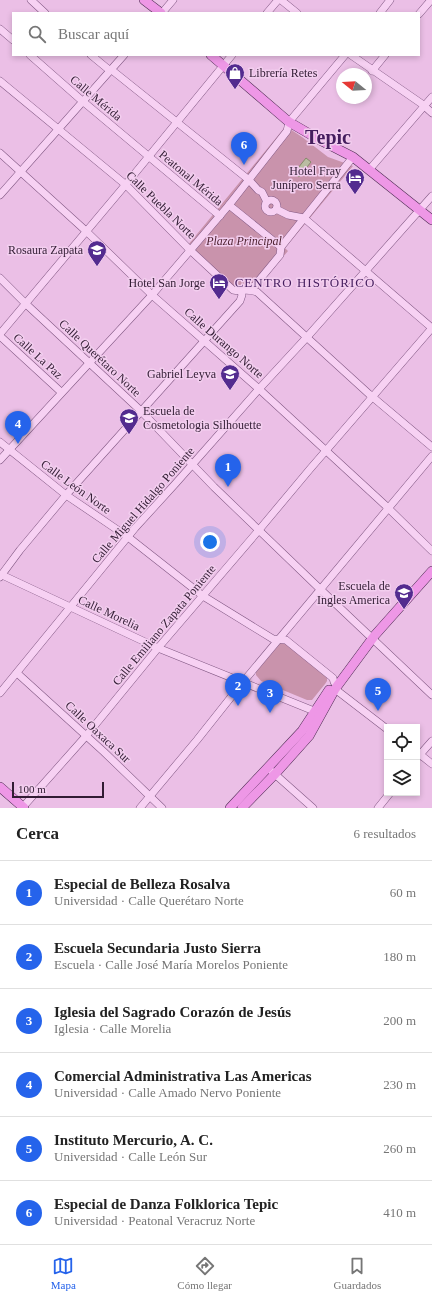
<!DOCTYPE html>
<html lang="es">
<meta charset="utf-8">
<style>
:root{--surface:#fff;--page:#f6f6f6;--text:#222;--muted:#767676;--line:#e0e0e0;--accent:#2563eb}
body{margin:0;font-family:"Times New Roman",serif;background:var(--page);color:var(--text)}
.controls{position:absolute;right:12px;bottom:12px;display:grid;overflow:hidden;border-radius:0px;box-shadow:0 2px 6px #0003}
.controls button{width:36px;height:36px;display:grid;place-items:center;padding:0;border:0;border-bottom:1px solid var(--line);background:var(--surface);color:var(--text);font:20px sans-serif}
.compass{position:absolute;left:336px;top:68px;width:36px;height:36px;border-radius:50%;background:var(--surface);box-shadow:0 2px 6px #0003;rotate:288deg}
.scale{position:absolute;left:12px;bottom:10px;width:92px;box-sizing:border-box;padding-left:4px;border:2px solid #311c33;border-top:0;font-size:11px;line-height:14px;white-space:nowrap;color:#311c33;-webkit-text-stroke:3px #f3ceef;paint-order:stroke}
.you{position:absolute;left:210px;top:542px;width:14px;height:14px;margin:-10px;border:3px solid #fff;border-radius:50%;background:#1a73e8;box-shadow:0 0 0 6px #1a73e833}
.badge{display:grid;place-items:center;width:26px;height:26px;border-radius:50%;background:var(--accent);color:#fff;font-size:13px;font-weight:700}
.pin{position:absolute;translate:-50% -33px;filter:drop-shadow(0 1px 2px #0008)}
.pin::after{content:'';position:absolute;top:21px;width:14px;height:12px;background:inherit;clip-path:polygon(0 0,100% 0,50% 100%)}
.list{margin:0;padding:0;list-style:none}
h2{display:flex;justify-content:space-between;align-items:center;height:52px;margin:0;padding:0 16px;font-size:17px}
h2 small{font-size:13px;font-weight:400;color:var(--muted)}
.list li{display:grid;grid-template-columns:26px 1fr auto;gap:12px;align-items:center;box-sizing:border-box;height:64px;padding:0 16px;border-top:1px solid var(--line)}
.list b{display:block;font-size:15px;white-space:nowrap}
.list p{margin:0;font-size:13px;white-space:nowrap;color:var(--muted)}
.list em{font-size:13px;font-style:normal;color:var(--muted)}
.icon{flex:none;width:22px;height:22px;fill:none;stroke:currentColor;stroke-width:2;stroke-linecap:round;stroke-linejoin:round}
.map{position:relative;flex:none;width:432px;height:808px;overflow:hidden}
.search{position:absolute;background:var(--surface);box-shadow:0 2px 6px #0003;left:12px;right:12px;top:12px;height:44px;display:flex;align-items:center;gap:10px;box-sizing:border-box;padding:0 14px;border-radius:0px;color:var(--muted);font-size:15px}
.sheet{height:436px;background:var(--surface)}
nav{display:flex;justify-content:space-around;align-items:center;box-sizing:border-box;height:56px;border-top:1px solid var(--line);background:var(--surface);font-size:11px;color:var(--muted)}
nav a{display:grid;justify-items:center;gap:2px}
nav .on{color:var(--accent)}
.map>svg:first-child{display:block}
.green{fill:#c993ac}
.water{fill:#babda2;stroke:#858a6a}
.lines{fill:none;stroke-linecap:round;stroke-linejoin:round}
.minor-casing{stroke:#815883;stroke-width:8}
.major-casing{stroke:#4c2c51;stroke-width:10}
.minor{stroke:#f7d1f3;stroke-width:7}
.major{stroke:#ee97e6;stroke-width:9}
.labels{text-anchor:middle;dominant-baseline:central;stroke-width:3;stroke-linejoin:round;paint-order:stroke}
.poi-label{font-size:12px;fill:#311c33;stroke:#f3ceef;text-anchor:end}
.street-label{font-size:12px;fill:#311c33;stroke:#f3ceef}
.park-label{font-size:12px;font-style:italic;fill:#4f2332;stroke:#f3ceef}
.neighbourhood-label{font-size:13px;letter-spacing:1px;fill:#451d5e;stroke:#f3ceef}
.town-label{font-size:20px;font-weight:bold;fill:#451d5e;stroke:#f3ceef}
</style>
<div class="map">
<svg width="432" height="808" viewBox="0 0 432 808">
<rect width="100%" height="100%" fill="#ebbfe6"/>
<g class="green">
<path d="M 285,127 L 287,127 L 302,137 L 328,157 L 353,166 L 285,248 L 288,251 L 256,289 C 248,283 244,285 235,288 L 188,245 Z"/>
<path d="M 284,641 L 327,676 L 327,681 L 325,684 L 312,700 L 307,700 L 261,681 L 256,675 L 256,672 L 281,642 Z"/>
</g>
<path class="water" d="M 306,158 L 311,162 L 299,177 L 294,173 Z"/>
<g class="lines">
<g class="minor-casing">
<g id="minor">
<path d="M 31,0 L 45,13"/>
<path d="M 281,0 L 297,13"/>
<path d="M 162,13 L 173,0"/>
<path d="M 267,13 L 278,0"/>
<path d="M 380,13 L 390,0"/>
<path d="M 419,14 L 431,0"/>
<path d="M 0,29 L 13,40"/>
<path d="M 30,55 L 80,99 L 220,216"/>
<path d="M 91,55 L 108,69 L 113,71 L 249,180 L 258,190 L 262,192 L 267,202"/>
<path d="M 351,55 L 422,104 L 432,113"/>
<path d="M 372,71 L 385,55"/>
<path d="M 0,81 L 126,185 L 190,250 L 233,290 C 242,292 247,288 257,292 L 369,394 L 432,447"/>
<path d="M 0,153 L 86,231 L 152,295 L 259,389 L 385,505 L 432,551"/>
<path d="M 369,170 L 432,97"/>
<path d="M 0,195 L 124,55"/>
<circle cx="271" cy="206" r="6"/>
<path d="M 229,205 L 281,247"/>
<path d="M 276,209 L 288,215 L 304,218 L 432,328"/>
<path d="M 0,278 L 26,304 L 141,411 L 214,487 L 320,589 L 432,695"/>
<path d="M 251,290 L 280,255 L 281,247 L 353,157"/>
<path d="M 0,334 L 127,183 L 232,55"/>
<path d="M 0,336 L 61,392"/>
<path d="M 0,442 L 66,495 L 128,537 L 203,596 L 273,639 L 286,640 L 333,678 L 334,682"/>
<path d="M 0,460 L 152,295 L 229,205 L 287,131 L 289,122 L 345,55"/>
<path d="M 0,575 L 2,575 L 158,648 L 319,713"/>
<path d="M 0,577 L 20,550 L 66,495 L 240,301 L 242,295 L 241,292"/>
<path d="M 17,673 L 104,752 L 162,808"/>
<path d="M 335,689 L 387,729"/>
<path d="M 0,693 L 135,528 L 176,483 L 259,389 L 308,336 L 432,196"/>
<path d="M 417,752 L 432,764"/>
<path d="M 417,758 L 432,741"/>
<path d="M 268,768 L 313,808"/>
<path d="M 22,808 L 86,736 L 158,648 L 259,530 L 310,469 L 432,328"/>
<path d="M 140,808 L 197,740 L 243,682 L 432,456"/>
<path d="M 378,808 L 390,793"/>
</g>
</g>
<g class="major-casing">
<g id="major">
<path d="M 144,0 L 161,13"/>
<path d="M 211,55 L 289,122 L 320,140 L 353,157 L 432,220"/>
<path d="M 0,787 L 24,808"/>
<path d="M 230,808 L 302,731 L 329,690"/>
<path d="M 242,808 L 275,774 L 309,736 L 335,689 L 375,635 L 432,571"/>
</g>
</g>
<use href="#minor" class="minor"/>
<use href="#major" class="major"/>
</g>
<defs>
<g id="shop-pin" transform="scale(1)"><path d="M0 17L-7.5 6A9.5 9.5 0 1 1 7.5 6Z" fill="#532b8f" stroke="#f3ceef"/><path d="M-5-2.5h2.3a2.7 3.5 0 0 1 5.4 0H5L5.5 6h-11ZM-1.5-2.5h3a1.5 2.3 0 0 0-3 0Z" fill="#fff"/></g>
<g id="hotel-pin" transform="scale(1)"><path d="M0 17L-7.5 6A9.5 9.5 0 1 1 7.5 6Z" fill="#532b8f" stroke="#f3ceef"/><path d="M-6-4.5h1.5V1H6V5H4.5V3h-9V5H-6ZM-4 0a1.8 1.8 0 1 1 3.6 0ZM.5 0V-2.5h3Q6-2.5 6 0Z" fill="#fff"/></g>
<g id="school-pin" transform="scale(1)"><path d="M0 17L-7.5 6A9.5 9.5 0 1 1 7.5 6Z" fill="#532b8f" stroke="#f3ceef"/><path d="M0-5L7-2L0 1L-7-2ZM-4 1L0 2.5L4 1V4Q0 6-4 4Z" fill="#fff"/></g>
<g id="university-pin" transform="scale(1)"><path d="M0 17L-7.5 6A9.5 9.5 0 1 1 7.5 6Z" fill="#532b8f" stroke="#f3ceef"/><path d="M0-5L7-2L0 1L-7-2ZM-4 1L0 2.5L4 1V4Q0 6-4 4Z" fill="#fff"/></g>
</defs>
<g fill-rule="evenodd">
<use href="#shop-pin" x="235" y="73"/>
<use href="#hotel-pin" x="355" y="178"/>
<use href="#school-pin" x="97" y="250"/>
<use href="#hotel-pin" x="219" y="283"/>
<use href="#school-pin" x="230" y="374"/>
<use href="#university-pin" x="129" y="418"/>
<use href="#university-pin" x="404" y="593"/>
</g>
<g class="labels">
<g class="poi-label">
<text x="249" y="73" text-anchor="start">Librería Retes</text>
<text x="341" y="171">Hotel Fray<tspan x="341" dy="14">Junípero Serra</tspan></text>
<text x="83" y="250">Rosaura Zapata</text>
<text x="205" y="283">Hotel San Jorge</text>
<text x="216" y="374">Gabriel Leyva</text>
<text x="143" y="411" text-anchor="start">Escuela de<tspan x="143" dy="14">Cosmetologia Silhouette</tspan></text>
<text x="390" y="586">Escuela de<tspan x="390" dy="14">Ingles America</tspan></text>
</g>
<g class="street-label">
<text transform="translate(96 98) rotate(40)">Calle Mérida</text>
<text transform="translate(191 178) rotate(40)">Peatonal Mérida</text>
<text transform="translate(161 205) rotate(44)">Calle Puebla Norte</text>
<text transform="translate(224 343) rotate(41)">Calle Durango Norte</text>
<text transform="translate(38 356) rotate(42)">Calle La Paz</text>
<text transform="translate(100 358) rotate(43)">Calle Querétaro Norte</text>
<text transform="translate(76 487) rotate(36)">Calle León Norte</text>
<text transform="translate(143 505) rotate(-49)">Calle Miguel Hidalgo Poniente</text>
<text transform="translate(109 613) rotate(25)">Calle Morelia</text>
<text transform="translate(164 625) rotate(-50)">Calle Emiliano Zapata Poniente</text>
<text transform="translate(98 732) rotate(43)">Calle Oaxaca Sur</text>
</g>
<g class="park-label">
<text x="244" y="241">Plaza Principal</text>
</g>
<g class="neighbourhood-label">
<text x="305" y="282">CENTRO HISTÓRICO</text>
</g>
<g class="town-label">
<text x="328" y="137">Tepic</text>
</g>
</g>
</svg>
<div class="controls">
<button><svg class="icon" aria-label="locate" viewBox="0 0 24 24"><circle cx="12" cy="12" r="6"/><path d="M12 2v4M12 18v4M2 12h4M18 12h4"/></svg></button>
<button><svg class="icon" aria-label="layers" viewBox="0 0 24 24"><path d="M12 4l9 5-9 5-9-5zM3 14l9 5 9-5"/></svg></button>
</div>
<svg class="compass" viewBox="-18 -18 36 36"><path d="M0-13l5 13h-10z" fill="#e53935"/><path d="M0 13l5-13h-10z" fill="#767676"/></svg>
<div class="scale">100 m</div>
<div class="you"></div>
<div class="pin badge" style="left:228px;top:487px">1</div>
<div class="pin badge" style="left:238px;top:706px">2</div>
<div class="pin badge" style="left:270px;top:713px">3</div>
<div class="pin badge" style="left:18px;top:444px">4</div>
<div class="pin badge" style="left:378px;top:711px">5</div>
<div class="pin badge" style="left:244px;top:165px">6</div>
<div class="search"><svg class="icon" aria-label="search" viewBox="0 0 24 24"><circle cx="10" cy="10" r="6"/><path d="M15 15l6 6"/></svg>Buscar aquí</div>
</div>
<section class="sheet">
<h2>Cerca<small>6 resultados</small></h2>
<ul class="list">
<li><span class="badge">1</span><div><b>Especial de Belleza Rosalva</b><p>Universidad · Calle Querétaro Norte</p></div><em>60 m</em></li>
<li><span class="badge">2</span><div><b>Escuela Secundaria Justo Sierra</b><p>Escuela · Calle José María Morelos Poniente</p></div><em>180 m</em></li>
<li><span class="badge">3</span><div><b>Iglesia del Sagrado Corazón de Jesús</b><p>Iglesia · Calle Morelia</p></div><em>200 m</em></li>
<li><span class="badge">4</span><div><b>Comercial Administrativa Las Americas</b><p>Universidad · Calle Amado Nervo Poniente</p></div><em>230 m</em></li>
<li><span class="badge">5</span><div><b>Instituto Mercurio, A. C.</b><p>Universidad · Calle León Sur</p></div><em>260 m</em></li>
<li><span class="badge">6</span><div><b>Especial de Danza Folklorica Tepic</b><p>Universidad · Peatonal Veracruz Norte</p></div><em>410 m</em></li>
</ul>
</section>
<nav>
<a class="on"><svg class="icon" aria-label="map" viewBox="0 0 24 24"><path d="M3 6l6-2 6 2 6-2v14l-6 2-6-2-6 2zM9 4v14M15 6v14"/></svg>Mapa</a>
<a><svg class="icon" aria-label="directions" viewBox="0 0 24 24"><path d="M12 3l9 9-9 9-9-9zM9 14v-3h6M13 9l2 2-2 2"/></svg>Cómo llegar</a>
<a><svg class="icon" aria-label="saved" viewBox="0 0 24 24"><path d="M7 4h10v16l-5-4-5 4z"/></svg>Guardados</a>
</nav>
